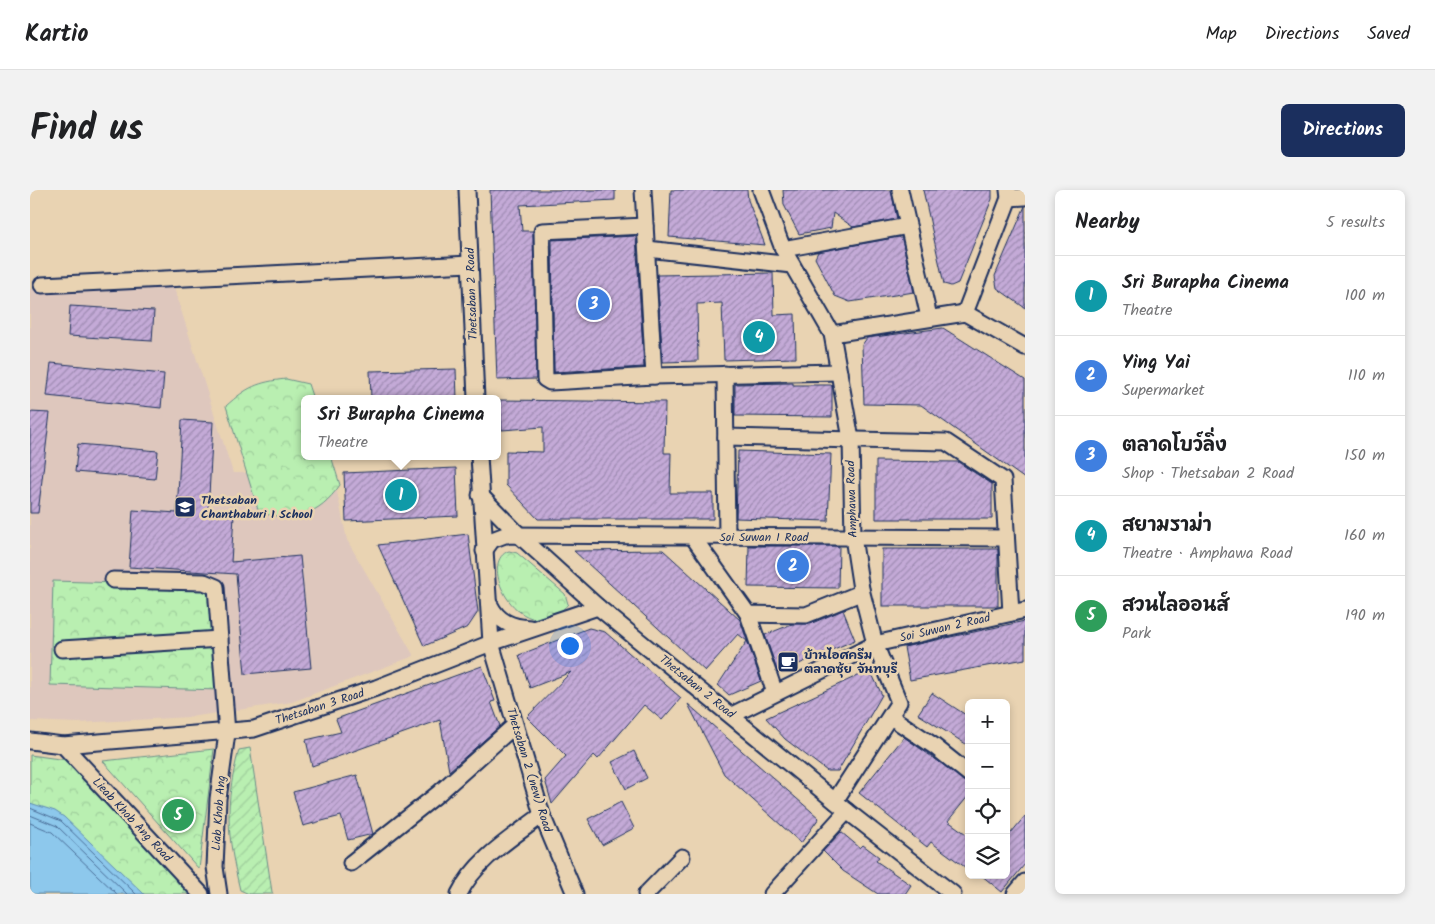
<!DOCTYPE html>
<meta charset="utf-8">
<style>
:root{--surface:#fff;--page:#f2f2f2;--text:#202124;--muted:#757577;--line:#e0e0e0;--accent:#1b2f5e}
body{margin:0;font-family:Kalam,"Playpen Sans Thai",sans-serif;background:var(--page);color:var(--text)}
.controls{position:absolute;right:15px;bottom:15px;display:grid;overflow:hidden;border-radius:8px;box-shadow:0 2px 8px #0003}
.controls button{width:45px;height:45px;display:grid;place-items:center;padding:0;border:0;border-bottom:1px solid var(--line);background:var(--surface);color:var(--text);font:25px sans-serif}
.you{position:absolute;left:539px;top:455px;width:18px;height:18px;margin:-12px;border:4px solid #fff;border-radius:50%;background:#1a73e8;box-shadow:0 0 0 8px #1a73e833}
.badge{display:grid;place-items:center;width:32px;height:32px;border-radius:50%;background:var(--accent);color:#fff;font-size:16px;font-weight:700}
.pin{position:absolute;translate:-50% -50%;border:2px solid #fff;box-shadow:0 1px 5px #0006}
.popup{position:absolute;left:271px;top:205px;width:200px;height:65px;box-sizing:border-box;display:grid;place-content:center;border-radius:8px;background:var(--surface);filter:drop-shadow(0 1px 4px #0005);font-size:16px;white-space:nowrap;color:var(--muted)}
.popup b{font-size:19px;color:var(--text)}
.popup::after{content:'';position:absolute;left:50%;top:100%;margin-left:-10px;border:10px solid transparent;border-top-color:var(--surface)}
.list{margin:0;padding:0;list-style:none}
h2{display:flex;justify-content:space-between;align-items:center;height:65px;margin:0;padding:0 20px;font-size:21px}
h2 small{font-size:16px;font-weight:400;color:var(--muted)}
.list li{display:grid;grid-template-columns:32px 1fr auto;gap:15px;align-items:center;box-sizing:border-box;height:80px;padding:0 20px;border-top:1px solid var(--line)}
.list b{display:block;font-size:19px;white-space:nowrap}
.list p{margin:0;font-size:16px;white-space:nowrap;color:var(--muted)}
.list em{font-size:16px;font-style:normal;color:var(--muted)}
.icon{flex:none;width:28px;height:28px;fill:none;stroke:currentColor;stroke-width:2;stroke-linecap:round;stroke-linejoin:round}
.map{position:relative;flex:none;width:995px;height:704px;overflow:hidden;border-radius:8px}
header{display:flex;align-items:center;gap:30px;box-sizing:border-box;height:70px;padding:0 25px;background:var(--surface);border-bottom:1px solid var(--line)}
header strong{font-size:24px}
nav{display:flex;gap:28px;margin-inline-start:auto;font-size:18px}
.intro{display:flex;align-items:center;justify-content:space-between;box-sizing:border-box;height:120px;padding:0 30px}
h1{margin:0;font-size:35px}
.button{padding:12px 22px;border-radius:8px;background:var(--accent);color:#fff;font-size:18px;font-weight:700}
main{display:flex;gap:30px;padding:0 30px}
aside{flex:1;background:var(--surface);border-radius:8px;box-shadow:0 2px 8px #0003}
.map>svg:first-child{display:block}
.built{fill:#dec7bd}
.forest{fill:url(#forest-crowns);stroke:#6a8f88}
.garden{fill:url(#garden-furrows);stroke:#6a8f88}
.water{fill:#8dc8ec;stroke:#5f8bb3}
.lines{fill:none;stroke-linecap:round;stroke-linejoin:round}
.shore{stroke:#496c97;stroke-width:1}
.building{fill:url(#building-hatch);stroke:#1b2f5e}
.minor-casing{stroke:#1b2f5e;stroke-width:19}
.minor{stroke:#e9d3b2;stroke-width:15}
.labels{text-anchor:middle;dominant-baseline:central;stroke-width:5;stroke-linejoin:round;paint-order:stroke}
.street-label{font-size:12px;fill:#1b2f5e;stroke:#e9d3b2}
.poi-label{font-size:12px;font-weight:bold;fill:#1b2f5e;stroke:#e9d3b2;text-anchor:start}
</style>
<header>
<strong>Kartio</strong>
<nav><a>Map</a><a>Directions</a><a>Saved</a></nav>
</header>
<div class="intro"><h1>Find us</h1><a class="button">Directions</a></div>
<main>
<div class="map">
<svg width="995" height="704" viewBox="0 0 995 704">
<defs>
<pattern id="forest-crowns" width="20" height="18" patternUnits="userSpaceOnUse" patternTransform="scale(1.25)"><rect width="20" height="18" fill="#b9efb1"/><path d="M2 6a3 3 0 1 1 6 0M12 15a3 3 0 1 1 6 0" fill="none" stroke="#9ecd9b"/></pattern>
<pattern id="garden-furrows" width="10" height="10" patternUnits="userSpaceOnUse" patternTransform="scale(1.25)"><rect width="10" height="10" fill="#b9efb1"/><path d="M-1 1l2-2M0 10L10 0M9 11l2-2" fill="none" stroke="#9ecd9b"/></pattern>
<pattern id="building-hatch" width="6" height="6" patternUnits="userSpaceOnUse" patternTransform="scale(1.25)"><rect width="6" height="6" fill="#c4aad7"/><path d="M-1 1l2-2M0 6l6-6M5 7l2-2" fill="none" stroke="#9e8bb2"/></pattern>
</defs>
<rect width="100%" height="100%" fill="#e9d3b2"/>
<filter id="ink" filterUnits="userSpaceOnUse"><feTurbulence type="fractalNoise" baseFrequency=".02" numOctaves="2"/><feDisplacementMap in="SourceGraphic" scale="10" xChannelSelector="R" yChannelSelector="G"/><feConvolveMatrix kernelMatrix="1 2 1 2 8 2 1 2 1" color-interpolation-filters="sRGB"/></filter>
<g filter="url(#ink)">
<path class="built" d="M 144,98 L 203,283 L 303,282 L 317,350 L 384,466 L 262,512 L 160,527 L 48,533 L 0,531 L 0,99 Z"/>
<g class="forest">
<path d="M 256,189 L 278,194 L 283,209 L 275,209 L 275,266 L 301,266 L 310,295 C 288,326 266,331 229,323 L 196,216 C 217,197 228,192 256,189 Z"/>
<path d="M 479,361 L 487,363 L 535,404 L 538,414 C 495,465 444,373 479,361 Z"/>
<path d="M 23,391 L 192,396 L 189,500 L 20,495 Z"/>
<path d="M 184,559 L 169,679 L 73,571 Z"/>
<path d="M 0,565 L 37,570 L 159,704 L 0,704 Z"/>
</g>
<path class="garden" d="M 220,558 L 242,702 L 243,704 L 219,704 L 210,700 C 197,645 194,615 209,560 Z"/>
<path class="water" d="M 0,613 L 25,621 L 34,627 L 114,704 L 0,704 Z"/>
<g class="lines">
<g class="shore">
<path d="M 0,618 L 31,631 L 106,704"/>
<path d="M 0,625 L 27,636 L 97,704"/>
<path d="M 0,633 L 22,642 L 87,704"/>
</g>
</g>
<g class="building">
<path d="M 460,0 L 585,0 L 585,10 L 490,15 L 492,41 L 503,41 L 506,189 L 467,190 Z"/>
<path d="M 641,0 L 717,0 L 718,10 L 735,55 L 639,47 Z"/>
<path d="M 753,0 L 861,0 L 867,29 L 823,37 L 803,23 L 801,38 L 769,44 L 754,15 Z"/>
<path d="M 893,0 L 962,0 L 962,9 L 928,93 L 921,96 L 914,94 Z"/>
<path d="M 995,16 L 995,118 L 967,98 L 965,86 Z"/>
<path d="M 606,46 L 614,177 L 524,182 L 522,50 Z"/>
<path d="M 869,47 L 872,49 L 884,102 L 820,112 L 805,106 L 785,68 L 788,62 Z"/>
<path d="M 743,83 L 744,125 L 765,124 L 766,168 L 694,170 L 692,113 L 667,114 L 668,171 L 633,172 L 627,85 Z"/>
<path d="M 40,116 L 124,121 L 122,151 L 38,146 Z"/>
<path d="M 913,138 L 995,190 L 995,289 L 891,215 L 834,214 L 832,155 L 837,148 Z"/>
<path d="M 21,173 L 134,184 L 131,218 L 17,206 Z"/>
<path d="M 426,179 L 427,209 L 341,209 L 340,181 Z"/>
<path d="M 763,193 L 763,195 L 802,195 L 802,227 L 705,226 L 705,194 Z"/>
<path d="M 470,210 L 635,212 L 634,263 L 641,263 L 640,303 L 683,303 L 683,329 L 508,329 L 476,295 L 476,261 L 513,262 L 513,237 L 472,240 Z"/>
<path d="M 0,222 L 20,223 L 8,323 L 0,323 Z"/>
<path d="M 152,230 L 183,232 L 178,324 L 204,326 L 201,372 L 270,366 L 281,478 L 215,484 L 206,384 L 99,377 L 103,320 L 147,323 Z"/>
<path d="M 48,254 L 128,261 L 125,289 L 45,282 Z"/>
<path d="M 708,261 L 801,264 L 798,331 L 706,328 Z"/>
<path d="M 846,271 L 928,272 L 962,294 L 962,329 L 846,329 Z"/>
<path d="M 426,278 L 428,326 L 316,331 L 314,283 Z"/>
<path d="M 438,344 L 448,422 L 438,437 L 394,456 L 348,355 Z"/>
<path d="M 719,356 L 809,356 L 808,398 L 718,397 Z"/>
<rect x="852" y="359" width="116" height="57"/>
<path d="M 633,360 L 710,430 L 731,491 L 699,505 L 688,495 L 717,451 L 708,444 L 675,481 L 544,361 Z"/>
<path d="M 813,420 L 825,450 L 748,483 L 735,445 L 762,434 L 780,434 Z"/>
<path d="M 995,431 L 995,469 L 880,490 L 874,457 Z"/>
<path d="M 559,438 L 575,442 L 651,508 L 632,530 L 614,515 L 568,569 L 564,565 L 522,614 L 515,590 L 536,566 L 497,527 L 541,482 L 500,498 L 489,465 Z"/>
<path d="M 452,476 L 465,511 L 461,512 L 470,536 L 419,581 L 410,530 L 282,576 L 276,550 L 311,542 L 306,529 Z"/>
<path d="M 840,480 L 852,505 L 808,581 L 797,581 L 755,549 L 736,528 Z"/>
<path d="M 902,503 L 939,527 L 939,556 L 888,524 Z"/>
<path d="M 658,514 L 789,628 L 771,653 L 694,584 Z"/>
<path d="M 874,547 L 939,593 L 939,605 L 918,631 L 939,646 L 939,680 L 901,652 L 897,657 L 829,603 Z"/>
<path d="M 604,561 L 617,588 L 596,599 L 582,572 Z"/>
<path d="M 327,585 L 343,644 L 318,650 L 311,626 L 273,636 L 263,602 Z"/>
<path d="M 591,612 L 604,638 L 572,655 L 558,629 Z"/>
<path d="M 995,626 L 995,674 L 972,702 L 951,685 L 976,685 L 976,649 Z"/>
<path d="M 811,642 L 830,658 L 833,655 L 849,667 L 846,671 L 881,695 L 875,704 L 848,704 L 813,681 L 793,661 Z"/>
</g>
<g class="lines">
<g class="minor-casing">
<g id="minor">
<path d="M 437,0 L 446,209"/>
<path d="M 613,0 L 624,186 L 809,182"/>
<path d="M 731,0 L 753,59 L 802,144 L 821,249 L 823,347 L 831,399 L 845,454 L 869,512 L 805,611"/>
<path d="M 870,0 L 899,127"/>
<path d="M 979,8 L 995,7"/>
<path d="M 615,36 L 512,41 L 515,189 L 520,192 L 624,186"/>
<path d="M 617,59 L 762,75"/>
<path d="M 753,59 L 878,36"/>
<path d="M 12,95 L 440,74"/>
<path d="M 935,123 L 979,8 L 978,0"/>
<path d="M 802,144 L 935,123 L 995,157"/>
<path d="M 695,184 L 697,347"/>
<path d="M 696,247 L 916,252 L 973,290 L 981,423"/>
<path d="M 449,266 L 461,453 L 512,625 L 545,704"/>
<path d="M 450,305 L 491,347 L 568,417 L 817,621 L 923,704"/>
<path d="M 663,347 L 718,424 L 776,425 L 828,404 L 831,399"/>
<path d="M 454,361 L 462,350 L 475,345 L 976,348"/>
<path d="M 83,390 L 174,392 L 186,397 L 197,543 L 188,609 L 185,677 L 189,704"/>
<path d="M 460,415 C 468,432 482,437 500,438"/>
<path d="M 718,424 L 745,503"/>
<path d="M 32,459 L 190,449"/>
<path d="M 702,525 L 845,454 L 995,420"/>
<path d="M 861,527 L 904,556 L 939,584"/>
<path d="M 0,551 L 33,555 L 224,539 L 346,498 L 461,453 L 568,417"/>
<path d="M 33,555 L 171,704"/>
<path d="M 321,673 L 409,603 L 485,535"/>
<path d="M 429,704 C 446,669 482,648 512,625"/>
<path d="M 616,704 L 652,667"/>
<path d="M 742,704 L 817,621"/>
<path d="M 985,704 L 995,692"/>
</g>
</g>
<use href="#minor" class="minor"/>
</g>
</g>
<defs>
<g id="school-square" transform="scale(1.125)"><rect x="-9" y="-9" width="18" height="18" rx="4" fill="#1b2f5e" stroke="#e9d3b2"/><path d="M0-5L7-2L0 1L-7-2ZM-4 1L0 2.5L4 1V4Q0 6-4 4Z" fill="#fff"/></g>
<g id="cafe-square" transform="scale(1.125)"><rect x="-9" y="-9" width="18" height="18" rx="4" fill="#1b2f5e" stroke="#e9d3b2"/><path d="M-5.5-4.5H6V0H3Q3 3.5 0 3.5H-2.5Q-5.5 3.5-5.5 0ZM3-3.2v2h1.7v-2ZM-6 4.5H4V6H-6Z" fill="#fff"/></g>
</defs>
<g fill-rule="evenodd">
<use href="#school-square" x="155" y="317"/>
<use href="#cafe-square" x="758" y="472"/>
</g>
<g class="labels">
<g class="street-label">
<text transform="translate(442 104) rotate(-92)">Thetsaban 2 Road</text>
<text transform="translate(822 309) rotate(-92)">Amphawa Road</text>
<text x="734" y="347">Soi Suwan 1 Road</text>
<text transform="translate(915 438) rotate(-13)">Soi Suwan 2 Road</text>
<text transform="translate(667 497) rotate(39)">Thetsaban 2 Road</text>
<text transform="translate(290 517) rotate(-18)">Thetsaban 3 Road</text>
<text transform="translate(499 580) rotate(73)">Thetsaban 2 (new) Road</text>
<text transform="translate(189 623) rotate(-86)">Liab Khob Ang</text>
<text transform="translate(102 630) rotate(47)">Lieab Khob Ang Road</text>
</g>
<g class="poi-label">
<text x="171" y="310">Thetsaban<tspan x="171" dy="14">Chanthaburi 1 School</tspan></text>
<text x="774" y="465">บ้านไอศครีม<tspan x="774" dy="14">ตลาดซุ้ย จันทบุรี</tspan></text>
</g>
</g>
</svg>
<div class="controls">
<button>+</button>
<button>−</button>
<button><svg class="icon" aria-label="locate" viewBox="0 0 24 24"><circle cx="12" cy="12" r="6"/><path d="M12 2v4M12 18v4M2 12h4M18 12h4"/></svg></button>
<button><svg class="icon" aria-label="layers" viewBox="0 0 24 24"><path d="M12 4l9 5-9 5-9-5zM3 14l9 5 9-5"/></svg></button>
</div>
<div class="you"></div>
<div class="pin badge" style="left:371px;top:305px;background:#0f9aa8">1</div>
<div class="popup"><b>Sri Burapha Cinema</b>Theatre</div>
<div class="pin badge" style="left:763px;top:376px;background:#3f7fe0">2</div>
<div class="pin badge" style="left:564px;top:114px;background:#3f7fe0">3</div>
<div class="pin badge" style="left:729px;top:147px;background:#0f9aa8">4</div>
<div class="pin badge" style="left:148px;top:625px;background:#2e9e5b">5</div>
</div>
<aside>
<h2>Nearby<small>5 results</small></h2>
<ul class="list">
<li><span class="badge" style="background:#0f9aa8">1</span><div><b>Sri Burapha Cinema</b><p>Theatre</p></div><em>100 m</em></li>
<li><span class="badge" style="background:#3f7fe0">2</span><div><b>Ying Yai</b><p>Supermarket</p></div><em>110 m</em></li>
<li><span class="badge" style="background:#3f7fe0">3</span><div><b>ตลาดโบว์ลิ่ง</b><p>Shop · Thetsaban 2 Road</p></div><em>150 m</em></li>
<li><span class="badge" style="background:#0f9aa8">4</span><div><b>สยามราม่า</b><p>Theatre · Amphawa Road</p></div><em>160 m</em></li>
<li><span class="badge" style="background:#2e9e5b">5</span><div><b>สวนไลออนส์</b><p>Park</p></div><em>190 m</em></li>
</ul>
</aside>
</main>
